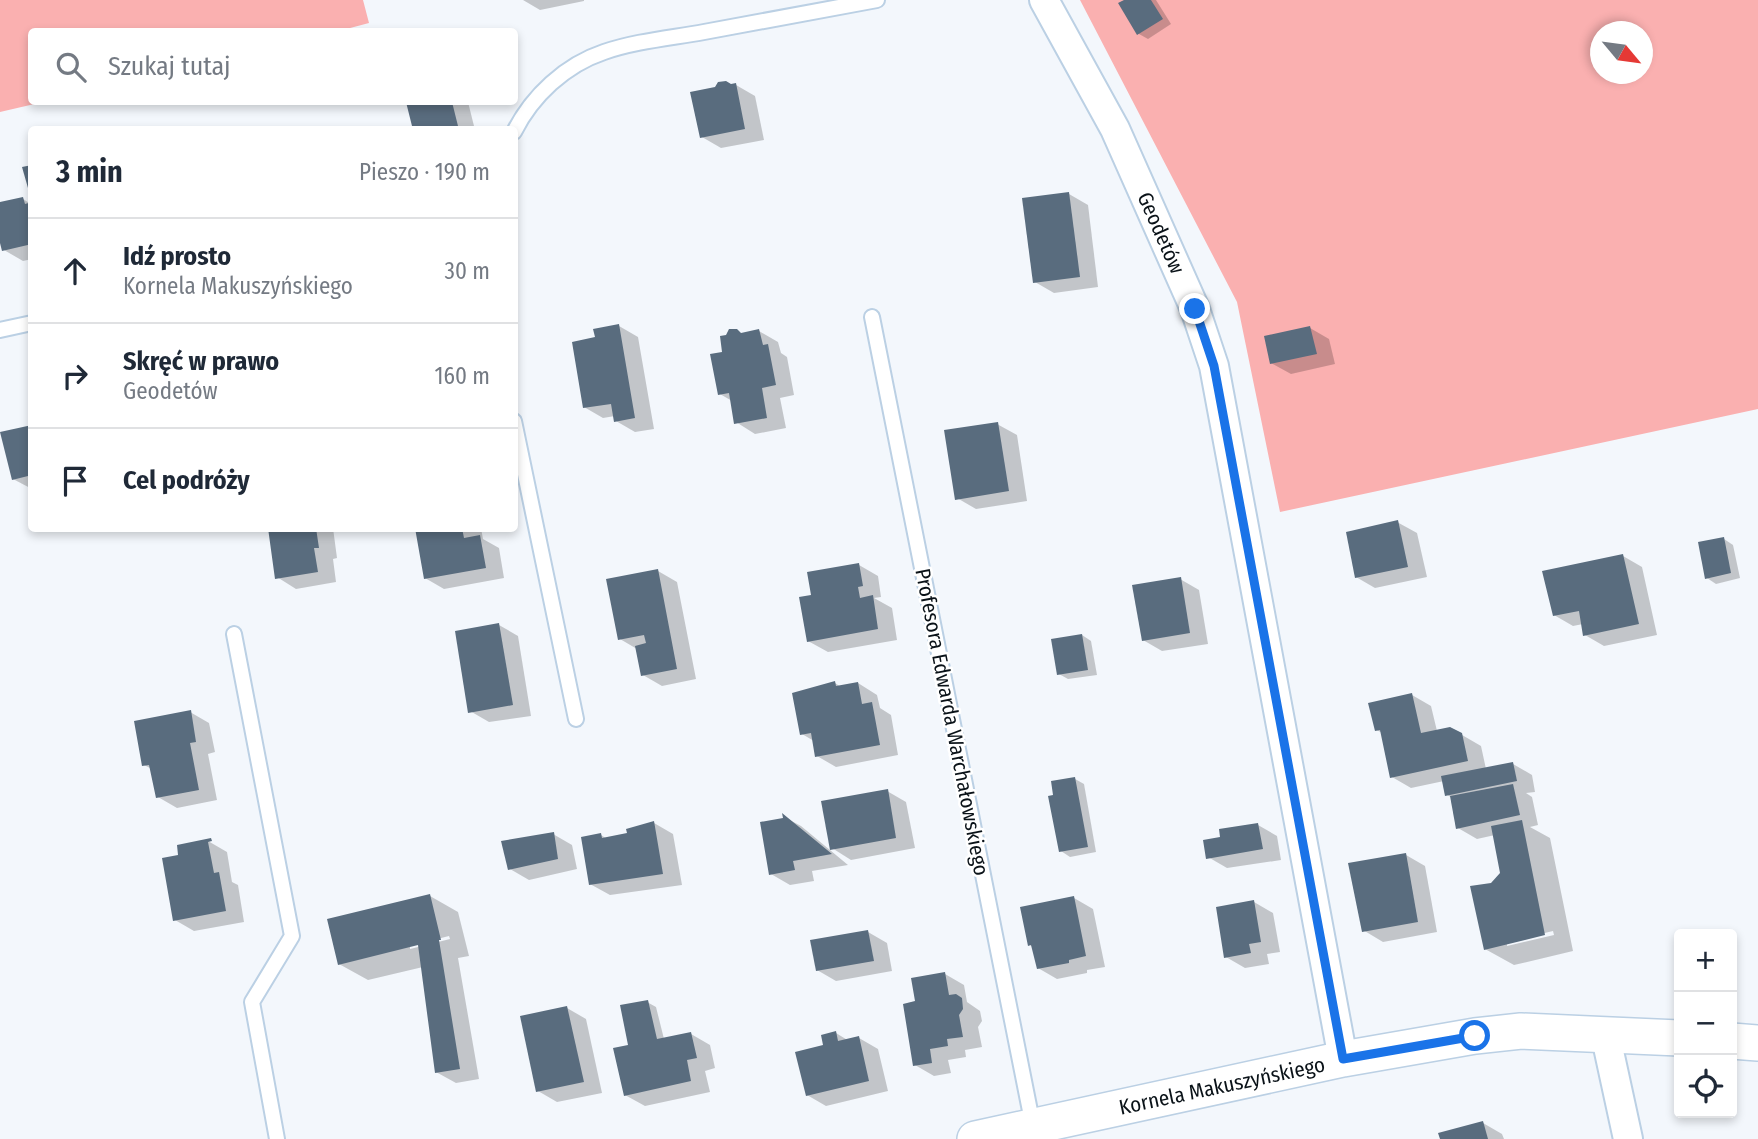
<!DOCTYPE html>
<html lang="pl">
<meta charset="utf-8">
<style>
:root{--surface:#fff;--page:#f2f2f3;--text:#1f2937;--muted:#747a83;--line:#e0e1e3}
body{margin:0;font-family:"Fira Sans Condensed",sans-serif;background:var(--page);color:var(--text)}
.controls{position:absolute;right:21px;bottom:21px;display:grid;overflow:hidden;border-radius:7px;box-shadow:0 4px 10px #0003}
.controls button{width:63px;height:63px;display:grid;place-items:center;padding:0;border:0;border-bottom:2px solid var(--line);background:var(--surface);color:var(--text);font:35px sans-serif}
.compass{position:absolute;left:1590px;top:21px;width:63px;height:63px;border-radius:50%;background:var(--surface);box-shadow:0 4px 10px #0003;rotate:119deg}
.stop{position:absolute;width:21px;height:21px;margin:-16px;border:5px solid #1a73e8;border-radius:50%;background:#fff}
.stop.end{background:#1a73e8;border-color:#fff;box-shadow:0 2px 7px #0008}
.list{margin:0;padding:0;list-style:none}
h2{display:flex;justify-content:space-between;align-items:center;height:91px;margin:0;padding:0 28px;font-size:30px}
h2 small{font-size:23px;font-weight:400;color:var(--muted)}
.list li{display:grid;grid-template-columns:46px 1fr auto;gap:21px;align-items:center;box-sizing:border-box;height:105px;padding:0 28px;border-top:2px solid var(--line)}
.list b{display:block;font-size:26px;white-space:nowrap}
.list p{margin:0;font-size:23px;white-space:nowrap;color:var(--muted)}
.list em{font-size:23px;font-style:normal;color:var(--muted)}
.icon{flex:none;width:38px;height:38px;fill:none;stroke:currentColor;stroke-width:2;stroke-linecap:round;stroke-linejoin:round}
.map{position:relative;flex:none;width:1758px;height:1139px;overflow:hidden}
.search{position:absolute;background:var(--surface);box-shadow:0 4px 10px #0003;left:28px;top:28px;width:490px;height:77px;display:flex;align-items:center;gap:18px;box-sizing:border-box;padding:0 24px;border-radius:7px;color:var(--muted);font-size:26px}
.panel{position:absolute;background:var(--surface);box-shadow:0 4px 10px #0003;left:28px;top:126px;width:490px;height:406px;border-radius:7px}
.map>svg:first-child{display:block}
.green{fill:#fab0b0;fill-rule:evenodd}
.shadow{fill:#0003;fill-rule:evenodd}
.building{fill:#596c7e}
.lines{fill:none;stroke-linecap:round;stroke-linejoin:round}
.service-casing{stroke:#bbd0e4;stroke-width:18}
.minor-casing{stroke:#bbd0e4;stroke-width:32}
.tertiary-casing{stroke:#bbd0e4;stroke-width:38}
.service{stroke:#fff;stroke-width:14}
.minor{stroke:#fff;stroke-width:28}
.tertiary{stroke:#fff;stroke-width:35}
.route{stroke:#1a73e8;stroke-width:9}
.labels{text-anchor:middle;dominant-baseline:central;stroke-width:5;stroke-linejoin:round;paint-order:stroke}
.street-label{font-size:21px;fill:#0a1218;stroke:#fff}
</style>
<div class="map">
<svg width="1758" height="1139" viewBox="0 0 1758 1139">
<rect width="100%" height="100%" fill="#f3f7fc"/>
<g class="green">
<path d="M 0,0 L 363,0 L 369,23 L 335,32 L 32,32 L 32,102 L 43,102 L 0,112 Z"/>
<path d="M 1080,0 L 1758,0 L 1758,409 L 1280,512 L 1237,302 ZM 1600,32 L 1642,32 L 1642,74 L 1600,74 Z"/>
</g>
<g class="shadow">
<path d="M 523,0 L 584,0 L 584,1 L 540,10 Z"/>
<path d="M 1127,0 L 1156,0 L 1171,24 L 1148,39 L 1139,34 Z"/>
<path d="M 736,85 L 755,96 L 764,140 L 721,148 L 702,137 L 731,86 Z"/>
<path d="M 408,102 L 468,102 L 475,130 L 415,130 Z"/>
<path d="M 1069,194 L 1088,205 L 1098,287 L 1054,293 L 1035,282 Z"/>
<path d="M 23,199 L 31,204 L 32,259 L 23,261 L 4,250 L 0,236 L 0,204 Z"/>
<path d="M 619,326 L 638,337 L 654,429 L 635,432 L 616,421 L 615,416 L 603,418 L 584,407 L 597,339 Z"/>
<path d="M 1310,328 L 1329,339 L 1335,364 L 1291,374 L 1271,363 Z"/>
<path d="M 759,331 L 778,342 L 781,353 L 787,357 L 794,395 L 780,398 L 786,428 L 755,434 L 736,422 L 732,401 L 720,394 L 724,353 L 741,334 Z"/>
<path d="M 997,424 L 1017,435 L 1027,501 L 976,509 L 957,498 Z"/>
<path d="M 32,426 L 32,489 L 13,479 Z"/>
<path d="M 1397,522 L 1417,533 L 1427,577 L 1375,588 L 1356,577 Z"/>
<path d="M 269,528 L 333,528 L 337,558 L 333,559 L 336,582 L 296,589 L 277,577 Z"/>
<path d="M 416,528 L 481,528 L 483,539 L 499,548 L 504,578 L 444,589 L 425,578 Z"/>
<path d="M 1724,539 L 1733,545 L 1740,578 L 1716,584 L 1707,578 Z"/>
<path d="M 1623,556 L 1642,567 L 1657,635 L 1604,646 L 1585,635 L 1583,624 L 1573,626 L 1554,615 Z"/>
<path d="M 859,565 L 878,576 L 881,597 L 874,598 L 892,608 L 897,640 L 828,652 L 808,641 Z"/>
<path d="M 658,571 L 677,582 L 696,679 L 662,686 L 643,675 L 637,649 L 620,639 Z"/>
<path d="M 1180,579 L 1199,590 L 1208,644 L 1162,651 L 1143,640 Z"/>
<path d="M 499,625 L 518,636 L 531,716 L 489,722 L 470,711 Z"/>
<path d="M 1082,635 L 1091,641 L 1097,675 L 1068,679 L 1059,674 Z"/>
<path d="M 835,683 L 841,687 L 858,683 L 877,695 L 880,708 L 891,715 L 898,755 L 836,767 L 817,756 L 814,741 L 802,734 Z"/>
<path d="M 1412,695 L 1431,706 L 1437,731 L 1450,728 L 1481,746 L 1486,769 L 1513,764 L 1532,775 L 1535,792 L 1526,793 L 1532,797 L 1538,825 L 1530,827 L 1550,838 L 1573,951 L 1514,965 L 1485,949 L 1492,885 L 1502,873 L 1495,835 L 1477,839 L 1458,828 L 1452,798 L 1446,794 L 1444,781 L 1411,788 L 1392,777 L 1383,733 L 1376,730 ZM 1553,931 L 1554,935 L 1507,946 L 1507,942 Z"/>
<path d="M 190,712 L 209,723 L 215,752 L 208,754 L 217,800 L 177,808 L 158,797 L 152,769 L 144,765 Z"/>
<path d="M 1075,779 L 1084,784 L 1096,852 L 1070,857 L 1061,851 Z"/>
<path d="M 887,791 L 906,802 L 915,848 L 851,860 L 832,848 Z"/>
<path d="M 784,817 L 801,826 L 848,865 L 812,871 L 814,881 L 790,885 L 771,874 Z"/>
<path d="M 654,823 L 673,834 L 682,885 L 610,895 L 590,884 L 601,835 L 607,839 L 629,835 Z"/>
<path d="M 1258,825 L 1277,836 L 1281,860 L 1227,868 L 1208,857 L 1222,838 Z"/>
<path d="M 553,834 L 572,845 L 577,869 L 529,880 L 510,869 Z"/>
<path d="M 208,841 L 227,852 L 232,882 L 238,885 L 244,922 L 194,931 L 175,920 L 180,856 Z"/>
<path d="M 1406,855 L 1425,866 L 1437,932 L 1383,942 L 1363,930 Z"/>
<path d="M 430,896 L 458,912 L 469,956 L 458,958 L 479,1079 L 456,1083 L 436,1072 L 423,967 L 368,980 L 339,964 ZM 449,936 L 450,939 L 410,949 L 410,946 Z"/>
<path d="M 1074,898 L 1093,909 L 1105,967 L 1087,970 L 1087,973 L 1057,979 L 1038,968 L 1033,947 L 1030,945 Z"/>
<path d="M 1254,902 L 1273,913 L 1280,952 L 1267,954 L 1269,964 L 1245,968 L 1226,957 Z"/>
<path d="M 868,932 L 887,943 L 892,971 L 836,981 L 817,970 Z"/>
<path d="M 945,974 L 964,985 L 967,1002 L 980,1011 L 982,1021 L 978,1027 L 982,1047 L 965,1050 L 966,1057 L 948,1060 L 951,1073 L 934,1076 L 915,1065 L 917,1003 Z"/>
<path d="M 647,1002 L 656,1007 L 664,1039 L 691,1034 L 710,1045 L 715,1068 L 705,1071 L 710,1092 L 645,1106 L 625,1095 L 633,1046 Z"/>
<path d="M 567,1008 L 586,1019 L 602,1093 L 557,1102 L 538,1091 Z"/>
<path d="M 836,1033 L 849,1041 L 859,1038 L 878,1049 L 888,1091 L 826,1106 L 807,1095 L 825,1046 Z"/>
<path d="M 1483,1123 L 1502,1134 L 1504,1139 L 1442,1139 Z"/>
</g>
<g class="building">
<path d="M 1124,0 L 1151,0 L 1163,19 L 1137,35 L 1118,3 Z"/>
<path d="M 726,81 L 731,84 L 736,83 L 745,129 L 700,138 L 690,92 L 715,87 L 718,82 Z"/>
<path d="M 406,102 L 452,102 L 458,126 L 443,130 L 413,130 Z"/>
<path d="M 32,165 L 32,187 L 28,188 L 22,167 Z"/>
<path d="M 1069,192 L 1080,277 L 1033,283 L 1022,198 Z"/>
<path d="M 23,197 L 25,204 L 32,202 L 32,244 L 2,251 L 0,243 L 0,202 Z"/>
<path d="M 619,324 L 635,418 L 614,422 L 611,404 L 583,408 L 572,342 L 595,337 L 593,329 Z"/>
<path d="M 1310,326 L 1317,354 L 1270,364 L 1264,336 Z"/>
<path d="M 729,329 L 737,329 L 741,333 L 759,329 L 763,345 L 768,344 L 776,385 L 762,388 L 767,418 L 734,424 L 729,393 L 718,395 L 710,354 L 722,352 L 720,336 L 726,335 Z"/>
<path d="M 998,422 L 1009,491 L 955,500 L 944,430 Z"/>
<path d="M 32,425 L 32,475 L 12,480 L 0,432 Z"/>
<path d="M 1398,520 L 1408,567 L 1355,578 L 1346,532 Z"/>
<path d="M 268,528 L 316,528 L 319,548 L 314,548 L 318,572 L 275,579 Z"/>
<path d="M 415,528 L 462,528 L 464,538 L 480,535 L 486,568 L 424,579 Z"/>
<path d="M 1724,537 L 1731,573 L 1705,579 L 1698,542 Z"/>
<path d="M 1623,554 L 1639,624 L 1583,636 L 1579,611 L 1553,616 L 1542,571 Z"/>
<path d="M 859,563 L 863,586 L 858,587 L 860,598 L 873,595 L 878,629 L 807,642 L 799,597 L 811,595 L 807,572 Z"/>
<path d="M 658,569 L 677,669 L 641,676 L 635,646 L 646,643 L 644,635 L 618,640 L 606,579 Z"/>
<path d="M 1181,577 L 1190,633 L 1142,641 L 1132,585 Z"/>
<path d="M 499,623 L 513,705 L 468,713 L 455,631 Z"/>
<path d="M 1082,634 L 1088,670 L 1057,675 L 1051,639 Z"/>
<path d="M 835,681 L 836,686 L 858,682 L 862,704 L 872,702 L 880,745 L 815,757 L 811,733 L 800,735 L 792,693 Z"/>
<path d="M 1412,693 L 1421,733 L 1450,727 L 1462,733 L 1468,761 L 1390,778 L 1380,730 L 1375,731 L 1368,703 Z"/>
<path d="M 191,710 L 196,742 L 190,743 L 199,790 L 156,798 L 149,765 L 142,766 L 134,721 Z"/>
<path d="M 1513,762 L 1517,781 L 1445,796 L 1441,776 Z"/>
<path d="M 1075,777 L 1088,847 L 1059,852 L 1048,796 L 1053,795 L 1051,781 Z"/>
<path d="M 1513,784 L 1520,815 L 1456,829 L 1450,796 Z"/>
<path d="M 888,789 L 896,838 L 830,850 L 821,801 Z"/>
<path d="M 782,813 L 832,854 L 793,861 L 795,870 L 769,875 L 760,822 L 783,818 Z"/>
<path d="M 1522,820 L 1545,935 L 1484,950 L 1470,886 L 1491,883 L 1500,873 L 1491,826 Z"/>
<path d="M 654,821 L 663,874 L 589,885 L 581,837 L 601,833 L 602,838 L 627,833 L 626,829 Z"/>
<path d="M 1258,823 L 1263,849 L 1206,859 L 1203,840 L 1220,837 L 1219,829 Z"/>
<path d="M 554,832 L 558,859 L 508,870 L 501,841 Z"/>
<path d="M 211,838 L 212,841 L 208,842 L 214,873 L 219,872 L 226,911 L 173,921 L 162,858 L 178,855 L 177,845 Z"/>
<path d="M 1406,853 L 1418,922 L 1362,932 L 1348,863 Z"/>
<path d="M 430,894 L 441,940 L 439,940 L 460,1069 L 435,1073 L 418,945 L 338,965 L 327,919 Z"/>
<path d="M 1074,896 L 1086,956 L 1069,960 L 1069,963 L 1037,969 L 1031,945 L 1028,946 L 1020,907 Z"/>
<path d="M 1254,900 L 1261,942 L 1249,944 L 1251,953 L 1224,958 L 1216,907 Z"/>
<path d="M 868,930 L 874,961 L 816,971 L 810,940 Z"/>
<path d="M 945,972 L 949,995 L 956,994 L 962,998 L 963,1009 L 959,1015 L 963,1037 L 947,1039 L 948,1046 L 930,1049 L 932,1063 L 913,1066 L 903,1004 L 915,1001 L 911,978 Z"/>
<path d="M 648,1000 L 657,1039 L 691,1032 L 697,1058 L 687,1060 L 691,1081 L 624,1096 L 613,1048 L 628,1045 L 620,1005 Z"/>
<path d="M 567,1006 L 584,1082 L 536,1092 L 520,1016 Z"/>
<path d="M 836,1031 L 838,1041 L 859,1036 L 869,1081 L 806,1096 L 795,1052 L 823,1045 L 821,1035 Z"/>
<path d="M 1483,1121 L 1488,1139 L 1440,1139 L 1438,1133 Z"/>
</g>
<g class="lines">
<g class="service-casing">
<g id="service">
<path d="M 514,132 C 532,96 565,65 604,52 C 636,41 671,38 704,32 C 762,21 820,11 877,0"/>
<path d="M 872,317 L 1033,1126"/>
<path d="M 0,330 L 32,323"/>
<path d="M 514,421 L 576,719"/>
<path d="M 234,634 L 292,936 L 252,1002 L 277,1139"/>
</g>
</g>
<g class="minor-casing">
<g id="minor">
<path d="M 1044,0 L 1115,129 L 1195,309 L 1214,366 L 1343,1059"/>
<path d="M 1605,1033 L 1628,1139"/>
</g>
</g>
<g class="tertiary-casing">
<g id="tertiary">
<path d="M 1732,1041 L 1758,1043"/>
<path d="M 975,1139 L 1343,1059 L 1475,1036 L 1521,1031 L 1679,1038"/>
</g>
</g>
<use href="#service" class="service"/>
<use href="#minor" class="minor"/>
<use href="#tertiary" class="tertiary"/>
</g>
<g class="lines">
<path class="route" d="M 1195,309 L 1214,366 L 1343,1059 L 1475,1036"/>
</g>
<g class="labels">
<g class="street-label">
<text transform="translate(1161 233) rotate(66)">Geodetów</text>
<text transform="translate(952 722) rotate(79)">Profesora Edwarda Warchałowskiego</text>
<text transform="translate(1222 1086) rotate(-12)">Kornela Makuszyńskiego</text>
</g>
</g>
</svg>
<div class="controls">
<button>+</button>
<button>−</button>
<button><svg class="icon" aria-label="locate" viewBox="0 0 24 24"><circle cx="12" cy="12" r="6"/><path d="M12 2v4M12 18v4M2 12h4M18 12h4"/></svg></button>
</div>
<svg class="compass" viewBox="-18 -18 36 36"><path d="M0-13l5 13h-10z" fill="#e53935"/><path d="M0 13l5-13h-10z" fill="#747a83"/></svg>
<div class="stop" style="left:1475px;top:1036px"></div>
<div class="stop end" style="left:1195px;top:309px"></div>
<div class="search"><svg class="icon" aria-label="search" viewBox="0 0 24 24"><circle cx="10" cy="10" r="6"/><path d="M15 15l6 6"/></svg>Szukaj tutaj</div>
<section class="panel">
<h2>3 min<small>Pieszo · 190 m</small></h2>
<ul class="list">
<li><svg class="icon" aria-label="ahead" viewBox="0 0 24 24"><path d="M12 20V5M6 11l6-6 6 6"/></svg><div><b>Idź prosto</b><p>Kornela Makuszyńskiego</p></div><em>30 m</em></li>
<li><svg class="icon" aria-label="right" viewBox="0 0 24 24"><path d="M7 20v-9h11M14 6l5 5-5 5"/></svg><div><b>Skręć w prawo</b><p>Geodetów</p></div><em>160 m</em></li>
<li><svg class="icon" aria-label="arrive" viewBox="0 0 24 24"><path d="M6 21V4h12l-3 4 3 4H6"/></svg><div><b>Cel podróży</b></div></li>
</ul>
</section>
</div>
